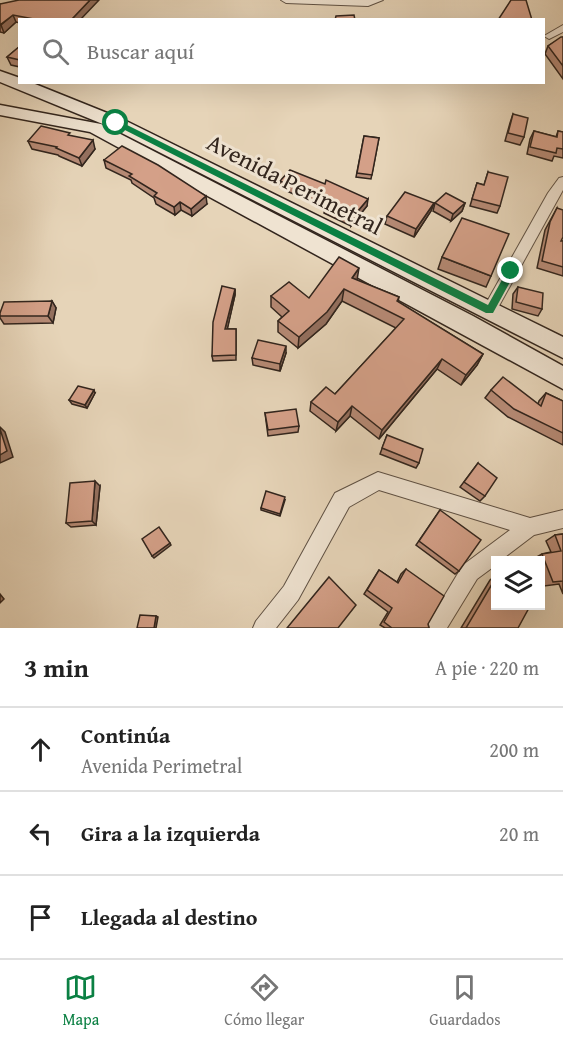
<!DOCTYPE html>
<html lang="es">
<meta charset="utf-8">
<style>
:root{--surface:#fff;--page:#f6f6f6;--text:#222;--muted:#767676;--line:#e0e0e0;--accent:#0b8043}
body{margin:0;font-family:"Gentium Book Plus",serif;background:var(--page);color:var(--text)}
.controls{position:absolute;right:18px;bottom:18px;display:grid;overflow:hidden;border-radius:0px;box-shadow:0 6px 24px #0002}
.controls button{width:54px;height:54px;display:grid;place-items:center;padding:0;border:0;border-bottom:2px solid var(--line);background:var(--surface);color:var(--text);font:30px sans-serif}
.stop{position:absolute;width:18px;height:18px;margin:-14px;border:4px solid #0b8043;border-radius:50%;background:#fff}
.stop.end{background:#0b8043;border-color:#fff;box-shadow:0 2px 6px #0008}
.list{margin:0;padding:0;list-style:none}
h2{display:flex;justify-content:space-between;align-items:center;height:78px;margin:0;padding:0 24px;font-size:26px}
h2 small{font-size:20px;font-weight:400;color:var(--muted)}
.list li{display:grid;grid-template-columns:39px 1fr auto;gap:18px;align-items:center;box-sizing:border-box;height:84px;padding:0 24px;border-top:2px solid var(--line)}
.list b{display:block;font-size:22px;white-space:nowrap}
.list p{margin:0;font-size:20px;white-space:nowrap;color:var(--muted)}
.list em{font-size:20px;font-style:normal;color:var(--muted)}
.icon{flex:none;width:33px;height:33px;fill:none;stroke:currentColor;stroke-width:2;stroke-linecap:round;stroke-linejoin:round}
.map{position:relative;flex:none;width:563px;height:628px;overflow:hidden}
.search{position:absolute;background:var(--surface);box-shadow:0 6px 24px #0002;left:18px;right:18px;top:18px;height:66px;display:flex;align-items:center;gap:15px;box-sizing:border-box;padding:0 21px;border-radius:0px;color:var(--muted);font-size:22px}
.sheet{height:330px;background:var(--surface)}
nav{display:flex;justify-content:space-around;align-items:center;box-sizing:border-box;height:84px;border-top:2px solid var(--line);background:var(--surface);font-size:16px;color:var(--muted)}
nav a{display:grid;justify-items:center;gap:3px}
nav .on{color:var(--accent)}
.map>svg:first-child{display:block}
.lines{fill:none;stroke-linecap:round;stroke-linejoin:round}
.street-casing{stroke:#5f5144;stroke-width:2}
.secondary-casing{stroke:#32251d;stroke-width:3}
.street{fill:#efe3d1;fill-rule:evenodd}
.secondary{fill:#efe3d1;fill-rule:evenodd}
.wall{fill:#b68a75;stroke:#32251d;stroke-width:1.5}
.shaded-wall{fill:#94705f;stroke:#32251d;stroke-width:1.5}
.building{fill:#d4a088;stroke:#32251d;stroke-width:1.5}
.route{fill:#0b8043}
.labels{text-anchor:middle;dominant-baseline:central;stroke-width:6;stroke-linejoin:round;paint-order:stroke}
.street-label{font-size:24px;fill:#32251d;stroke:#efe3d1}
</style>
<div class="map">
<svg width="563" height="628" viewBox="0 0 563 628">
<rect width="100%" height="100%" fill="#e6d4b8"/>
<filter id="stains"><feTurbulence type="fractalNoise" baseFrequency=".00333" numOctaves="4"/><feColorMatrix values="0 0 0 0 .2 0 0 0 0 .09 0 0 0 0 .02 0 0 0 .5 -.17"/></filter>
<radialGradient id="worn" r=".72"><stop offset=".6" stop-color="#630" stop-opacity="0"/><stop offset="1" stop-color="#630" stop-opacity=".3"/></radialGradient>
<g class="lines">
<g class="street-casing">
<g id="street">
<path d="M 281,0 L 383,0 L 368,6 L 286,3 Z"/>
<path d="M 563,25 L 563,32 L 549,39 L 544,36 Z"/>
<path d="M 563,177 L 563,190 L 494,315 L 484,315 L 482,311 L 484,307 L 548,193 L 559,178 Z"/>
<path d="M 378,472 L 530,518 L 563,510 L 563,528 L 534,535 L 501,560 L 496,560 L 496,565 L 477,579 L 447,628 L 425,628 L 463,565 L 510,530 L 379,490 L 349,507 L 298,600 L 276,628 L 253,628 L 256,621 L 284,586 L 335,493 Z"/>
</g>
</g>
<g class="secondary-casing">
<g id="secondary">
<path d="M 0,71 L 20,78 L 20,82 L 30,82 L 122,119 L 563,337 L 563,358 L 110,127 L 0,82 Z"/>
<path d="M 0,105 L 101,124 L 473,316 L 563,366 L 563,389 L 90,132 L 0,115 Z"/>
</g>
</g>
<use href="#street" class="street"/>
<use href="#secondary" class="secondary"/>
</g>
<g class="wall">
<path d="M 0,4 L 80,20 L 20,20 L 20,23 L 16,22 L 4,33 L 0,32 Z"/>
<path d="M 563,37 L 563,79 L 545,54 L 548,46 Z"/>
<path d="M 20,46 L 20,67 L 11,65 L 7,57 Z"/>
<path d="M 513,114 L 524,137 L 520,145 L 505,141 L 510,123 Z"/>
<path d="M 534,131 L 556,137 L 558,131 L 563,132 L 563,158 L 554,156 L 552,161 L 527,154 L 530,139 Z"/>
<path d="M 71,136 L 95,149 L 82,166 L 59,156 L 58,155 L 32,149 L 28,141 Z"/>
<path d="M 364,136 L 379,138 L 371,179 L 356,177 Z"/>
<path d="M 104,160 L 207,204 L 192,216 L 181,210 L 175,215 L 156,204 L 154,198 L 132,183 L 131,180 L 106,168 Z"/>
<path d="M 488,172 L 500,206 L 497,213 L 470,206 L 477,183 L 484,185 Z"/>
<path d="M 280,181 L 367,206 L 351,226 L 324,213 L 325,208 L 280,188 Z"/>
<path d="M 434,203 L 431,211 L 414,237 L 385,224 L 387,216 Z"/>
<path d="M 435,203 L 465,203 L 462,211 L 451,221 L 433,211 Z"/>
<path d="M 557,208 L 561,241 L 563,241 L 563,276 L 537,268 L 545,230 Z"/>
<path d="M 442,257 L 491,276 L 486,287 L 438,269 Z"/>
<path d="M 357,280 L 399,297 L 398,302 L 483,354 L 477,365 L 461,385 L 437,369 L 379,439 L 350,416 L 336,431 L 310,411 L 311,402 L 335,394 L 396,328 L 342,301 L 326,324 L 298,348 L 278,332 L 278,321 L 282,317 L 271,307 L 271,296 L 309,298 Z"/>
<path d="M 518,287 L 542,309 L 538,316 L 512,309 L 513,294 Z"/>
<path d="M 235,289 L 235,295 L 227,329 L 236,329 L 236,360 L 213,361 L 212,356 Z"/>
<path d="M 52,301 L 56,308 L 53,323 L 4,324 L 0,318 L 0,313 Z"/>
<path d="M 286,353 L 280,371 L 253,365 L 252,358 Z"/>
<path d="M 491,390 L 538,404 L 539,401 L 546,393 L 563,401 L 563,445 L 508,417 L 485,398 Z"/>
<path d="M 95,393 L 87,408 L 72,404 L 69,400 Z"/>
<path d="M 265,413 L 299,426 L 298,432 L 268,436 Z"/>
<path d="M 387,435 L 419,463 L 416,468 L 380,454 Z"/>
<path d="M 478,463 L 485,496 L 480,501 L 460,487 Z"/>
<path d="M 100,486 L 96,525 L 71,527 L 66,523 Z"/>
<path d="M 285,500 L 280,516 L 261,510 L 261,508 Z"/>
<path d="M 440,510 L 459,571 L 455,574 L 416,545 Z"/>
<path d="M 563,534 L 563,594 L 559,584 L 544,586 L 540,578 L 540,561 L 534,561 L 533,559 L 542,554 L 551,552 L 546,541 L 555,535 Z"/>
<path d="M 406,569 L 428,624 L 429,628 L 385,628 L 380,625 L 388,612 L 364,594 L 379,570 L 397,582 L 401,574 Z"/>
<path d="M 495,576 L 495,606 L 518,628 L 461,628 L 490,580 Z"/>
</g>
<g class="shaded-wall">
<path d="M 90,0 L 99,0 L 80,20 L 71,20 Z"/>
<path d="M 13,15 L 16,22 L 4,33 L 1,25 Z"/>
<path d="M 93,140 L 95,149 L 82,166 L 79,158 Z"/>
<path d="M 206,196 L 207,204 L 192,216 L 191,209 Z"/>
<path d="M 368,199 L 367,206 L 351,226 L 352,218 Z"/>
<path d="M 180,202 L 181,210 L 175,215 L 174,207 Z"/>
<path d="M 434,203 L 431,211 L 414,237 L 416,229 Z"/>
<path d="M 465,203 L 462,211 L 451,221 L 453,214 Z"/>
<path d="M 359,268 L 357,280 L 352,278 Z"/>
<path d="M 235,289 L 235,295 L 226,335 L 225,329 Z"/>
<path d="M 344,289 L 342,301 L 326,324 L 298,348 L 299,337 Z"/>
<path d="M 52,301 L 56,308 L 53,323 L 48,316 Z"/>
<path d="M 286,346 L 286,353 L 280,371 L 280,364 Z"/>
<path d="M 483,354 L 477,365 L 461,385 L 466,375 Z"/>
<path d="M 442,359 L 437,369 L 379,439 L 382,430 Z"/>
<path d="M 94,390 L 95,393 L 87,408 L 85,405 Z"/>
<path d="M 352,406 L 350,416 L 336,431 L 338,422 Z"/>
<path d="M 0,427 L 5,432 L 13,457 L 0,463 Z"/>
<path d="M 95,481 L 100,486 L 96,525 L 92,521 Z"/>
<path d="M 170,543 L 171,545 L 154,558 L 152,556 Z"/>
<path d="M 0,594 L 4,599 L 0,603 Z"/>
<path d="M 156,616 L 158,617 L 156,628 L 154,628 Z"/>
</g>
<g class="building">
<path d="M 19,0 L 90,0 L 71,20 L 39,20 L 13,15 L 0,25 L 0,4 Z"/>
<path d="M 511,0 L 526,0 L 532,20 L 498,20 Z"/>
<path d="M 354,15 L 355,20 L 335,20 L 336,16 Z"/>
<path d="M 561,37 L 563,37 L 563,66 L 548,46 Z"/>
<path d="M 20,46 L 20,60 L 7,57 Z"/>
<path d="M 513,114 L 528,118 L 524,137 L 508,133 Z"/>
<path d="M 41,126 L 70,133 L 68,135 L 93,140 L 79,158 L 56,148 L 57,147 L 28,141 Z"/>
<path d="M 534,131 L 557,137 L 558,131 L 563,132 L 563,149 L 557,148 L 556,153 L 530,147 Z"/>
<path d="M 364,136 L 379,138 L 372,175 L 357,173 Z"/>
<path d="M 122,146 L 158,165 L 206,196 L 191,209 L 180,202 L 174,207 L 154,196 L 157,193 L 129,176 L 132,174 L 104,160 Z"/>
<path d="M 290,170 L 325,184 L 326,180 L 368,199 L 352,218 L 325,206 L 328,202 L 280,181 Z"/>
<path d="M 488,172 L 508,177 L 500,206 L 472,199 L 477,183 L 484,185 Z"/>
<path d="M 405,192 L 434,203 L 416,229 L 387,216 Z"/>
<path d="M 446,193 L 465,203 L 453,214 L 435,203 Z"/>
<path d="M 557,208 L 563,210 L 563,237 L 561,241 L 563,241 L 563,267 L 542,261 L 550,222 Z"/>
<path d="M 462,218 L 509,234 L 491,276 L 442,257 Z"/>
<path d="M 339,257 L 359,268 L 352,278 L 399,297 L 397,301 L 483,354 L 466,375 L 442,359 L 382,430 L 352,406 L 338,422 L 311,402 L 326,387 L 335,394 L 404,319 L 344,289 L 327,312 L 299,337 L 278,321 L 289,311 L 271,296 L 289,282 L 309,298 Z"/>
<path d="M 222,286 L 235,289 L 225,329 L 236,329 L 236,355 L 212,356 L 213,322 Z"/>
<path d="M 518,287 L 543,293 L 542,309 L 516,302 Z"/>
<path d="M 52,301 L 48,316 L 0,316 L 0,313 L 4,302 Z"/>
<path d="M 258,340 L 286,346 L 280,364 L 252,358 Z"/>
<path d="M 503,377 L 541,406 L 546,393 L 563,401 L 563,433 L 514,409 L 491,390 Z"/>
<path d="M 78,386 L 94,390 L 85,405 L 69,400 Z"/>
<path d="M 296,409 L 299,426 L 268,430 L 265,413 Z"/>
<path d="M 0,429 L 7,451 L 0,455 Z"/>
<path d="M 387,435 L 423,449 L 419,463 L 382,448 Z"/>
<path d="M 478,463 L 497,478 L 485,496 L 464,482 Z"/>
<path d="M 95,481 L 92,521 L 66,523 L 70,483 Z"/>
<path d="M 266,491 L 285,497 L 280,514 L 261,508 Z"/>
<path d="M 440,510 L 481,540 L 459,571 L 419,541 Z"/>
<path d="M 159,527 L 170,543 L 152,556 L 142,539 Z"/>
<path d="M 563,534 L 563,581 L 553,582 L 542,554 L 561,551 L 555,535 Z"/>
<path d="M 406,569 L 444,596 L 428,624 L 429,628 L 392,628 L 384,622 L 392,608 L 367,590 L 379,570 L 398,583 Z"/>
<path d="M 329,577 L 356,605 L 338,628 L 287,628 Z"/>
<path d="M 495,579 L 495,606 L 530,606 L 518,628 L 466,628 Z"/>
<path d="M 140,615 L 156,616 L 154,628 L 137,628 Z"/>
</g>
<path class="route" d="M 113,121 L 119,121 L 488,305 L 508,269 L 511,268 L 516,271 L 493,313 L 486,313 L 113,124 Z"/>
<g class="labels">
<g class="street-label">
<text transform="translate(295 184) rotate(27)">Avenida Perimetral</text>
</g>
</g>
<rect width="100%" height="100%" filter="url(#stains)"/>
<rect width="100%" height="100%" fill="url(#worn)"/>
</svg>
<div class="controls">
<button><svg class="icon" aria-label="layers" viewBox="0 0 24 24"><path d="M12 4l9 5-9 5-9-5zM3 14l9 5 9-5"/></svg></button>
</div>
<div class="stop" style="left:116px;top:123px"></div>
<div class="stop end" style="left:511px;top:271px"></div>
<div class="search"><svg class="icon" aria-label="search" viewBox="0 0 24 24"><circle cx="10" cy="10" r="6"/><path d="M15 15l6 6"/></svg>Buscar aquí</div>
</div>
<section class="sheet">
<h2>3 min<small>A pie · 220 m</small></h2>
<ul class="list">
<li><svg class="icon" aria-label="ahead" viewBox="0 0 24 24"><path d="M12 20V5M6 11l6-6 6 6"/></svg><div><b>Continúa</b><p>Avenida Perimetral</p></div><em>200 m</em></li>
<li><svg class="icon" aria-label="left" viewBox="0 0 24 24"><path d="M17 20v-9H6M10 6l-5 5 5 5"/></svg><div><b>Gira a la izquierda</b></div><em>20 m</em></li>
<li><svg class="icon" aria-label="arrive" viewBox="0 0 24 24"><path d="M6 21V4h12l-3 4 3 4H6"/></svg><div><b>Llegada al destino</b></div></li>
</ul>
</section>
<nav>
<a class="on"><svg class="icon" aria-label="map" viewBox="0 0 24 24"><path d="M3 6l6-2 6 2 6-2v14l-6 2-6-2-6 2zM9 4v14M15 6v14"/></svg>Mapa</a>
<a><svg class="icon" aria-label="directions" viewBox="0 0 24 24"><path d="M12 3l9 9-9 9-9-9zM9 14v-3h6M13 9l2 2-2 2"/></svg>Cómo llegar</a>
<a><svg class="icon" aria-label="saved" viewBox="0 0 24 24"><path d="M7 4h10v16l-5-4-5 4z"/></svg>Guardados</a>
</nav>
